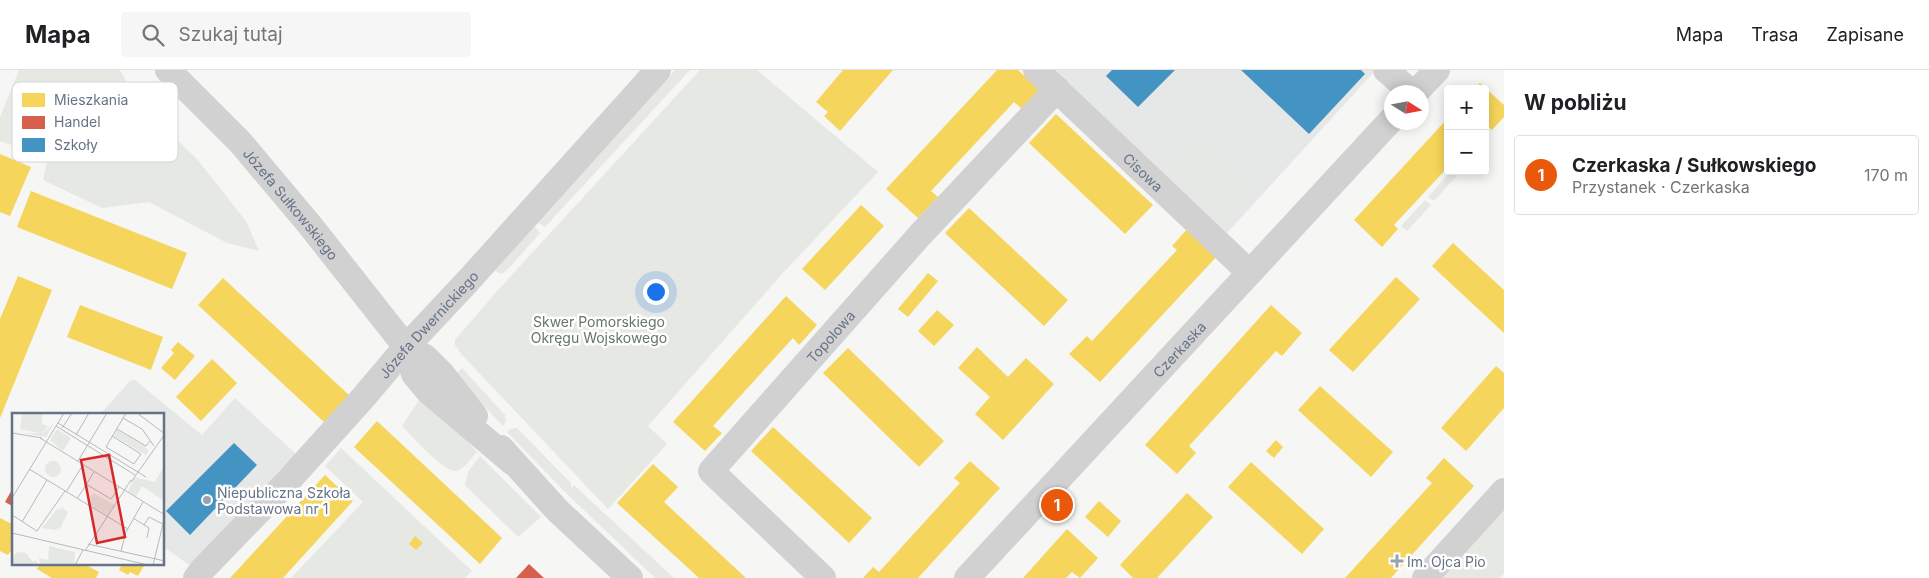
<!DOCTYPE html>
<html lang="pl">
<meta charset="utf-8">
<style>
:root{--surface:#fff;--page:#f6f6f6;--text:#202124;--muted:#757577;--line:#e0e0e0;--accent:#ea580c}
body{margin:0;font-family:Inter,sans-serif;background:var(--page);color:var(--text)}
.controls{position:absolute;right:15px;top:15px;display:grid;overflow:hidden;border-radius:5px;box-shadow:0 2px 12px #0003}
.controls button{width:45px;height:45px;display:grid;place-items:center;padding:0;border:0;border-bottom:1px solid var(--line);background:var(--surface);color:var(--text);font:25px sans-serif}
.compass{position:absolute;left:1384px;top:15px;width:45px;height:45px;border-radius:50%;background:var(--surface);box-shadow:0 2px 12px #0003;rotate:101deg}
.you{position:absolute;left:655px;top:221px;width:18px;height:18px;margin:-12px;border:4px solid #fff;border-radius:50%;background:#1a73e8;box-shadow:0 0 0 8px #1a73e833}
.badge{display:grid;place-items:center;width:32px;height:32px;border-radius:50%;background:var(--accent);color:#fff;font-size:16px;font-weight:700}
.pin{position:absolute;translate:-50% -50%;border:2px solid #fff;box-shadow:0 1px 5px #0006}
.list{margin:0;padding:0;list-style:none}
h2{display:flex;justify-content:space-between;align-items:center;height:65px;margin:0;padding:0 20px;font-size:21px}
h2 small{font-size:16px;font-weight:400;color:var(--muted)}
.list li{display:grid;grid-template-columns:32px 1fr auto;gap:15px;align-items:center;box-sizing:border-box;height:80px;margin:0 10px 10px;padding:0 10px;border:1px solid var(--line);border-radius:5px}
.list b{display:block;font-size:19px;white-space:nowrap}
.list p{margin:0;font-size:16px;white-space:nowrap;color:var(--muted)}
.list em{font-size:16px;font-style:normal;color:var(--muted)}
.icon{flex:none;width:28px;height:28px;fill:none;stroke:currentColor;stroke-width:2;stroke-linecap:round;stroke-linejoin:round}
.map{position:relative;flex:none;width:1504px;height:508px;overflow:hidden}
header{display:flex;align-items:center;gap:30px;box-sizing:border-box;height:70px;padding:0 25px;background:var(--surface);border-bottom:1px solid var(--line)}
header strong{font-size:24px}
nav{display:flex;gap:28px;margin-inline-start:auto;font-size:18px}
.search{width:350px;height:45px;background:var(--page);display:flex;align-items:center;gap:12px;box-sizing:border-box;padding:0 18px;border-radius:5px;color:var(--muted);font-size:19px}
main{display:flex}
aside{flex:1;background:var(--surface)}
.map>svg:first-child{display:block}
.built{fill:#e6e7e7}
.green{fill:#e6e9e3}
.homes{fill:#f6d55c}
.shops{fill:#d6604d}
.schools{fill:#4393c3}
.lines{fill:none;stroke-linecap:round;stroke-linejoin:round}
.minor{stroke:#d1d1d2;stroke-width:26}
.poi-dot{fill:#98a1ad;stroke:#fff;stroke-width:2}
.labels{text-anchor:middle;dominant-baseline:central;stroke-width:5;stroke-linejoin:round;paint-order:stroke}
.street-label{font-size:14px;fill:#667386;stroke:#fff}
.park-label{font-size:14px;fill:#637861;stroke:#fff}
.poi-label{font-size:14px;fill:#667386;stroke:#fff;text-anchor:start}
.inset-road{fill:none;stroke:#b3bac2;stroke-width:1}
.view{fill:#d62828;fill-opacity:0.15;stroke:#d62828;stroke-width:2.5}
.inset-edge{fill:none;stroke:#667386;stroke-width:2.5}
.key{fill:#fff;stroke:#d1d5db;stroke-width:1}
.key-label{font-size:14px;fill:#667386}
</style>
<header>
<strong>Mapa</strong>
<div class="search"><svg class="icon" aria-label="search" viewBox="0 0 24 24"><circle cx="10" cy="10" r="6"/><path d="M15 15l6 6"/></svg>Szukaj tutaj</div>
<nav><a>Mapa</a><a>Trasa</a><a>Zapisane</a></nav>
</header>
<main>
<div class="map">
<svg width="1504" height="508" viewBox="0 0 1504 508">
<rect width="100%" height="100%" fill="#f6f6f5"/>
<g class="built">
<path d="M 1052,0 L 1372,0 L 1374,2 L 1227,163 Z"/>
<path d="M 135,310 L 202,365 L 235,328 L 296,384 L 189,495 L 164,477 L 164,344 L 100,344 L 130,311 Z"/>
</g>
<g class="green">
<path d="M 19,0 L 120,0 L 138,33 L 197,89 L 246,151 L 259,181 L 227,173 L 149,132 L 102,138 L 43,110 L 48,88 L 0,71 L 0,47 Z"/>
<path d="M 675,0 L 690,0 L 545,157 L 537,152 Z"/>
<path d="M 700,0 L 757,0 L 878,102 L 782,204 L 648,356 L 667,374 L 608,439 L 462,285 L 455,275 L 455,270 L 498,220 Z"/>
<path d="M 1196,73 L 1250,121 L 1222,152 L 1169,104 Z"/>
<path d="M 1451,101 L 1461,101 L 1434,131 L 1428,127 Z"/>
<path d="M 1425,130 L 1431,135 L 1407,161 L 1401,156 Z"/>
<path d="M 534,155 L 540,163 L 510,197 L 502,204 L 497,202 L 494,199 Z"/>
<path d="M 462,298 L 505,345 L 506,351 L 503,356 L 455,305 Z"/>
<path d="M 426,326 L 477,382 C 472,387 464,399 457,401 C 444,403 411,365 402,356 L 419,330 Z"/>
<path d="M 517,358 L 571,413 L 571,418 L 574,415 L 674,508 L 655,508 L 566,423 L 567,422 L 565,422 L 507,362 L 510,359 Z"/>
<path d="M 341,378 L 472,501 L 465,508 L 291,508 L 363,432 L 325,396 Z"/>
<path d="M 480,386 L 541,447 L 518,467 L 465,415 L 468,402 Z"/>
<path d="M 1504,431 L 1504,503 L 1500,508 L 1431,508 Z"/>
</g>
<g class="homes">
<path d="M 843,0 L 893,0 L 840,61 L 824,46 L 828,42 L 816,32 Z"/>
<path d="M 997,0 L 1018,0 L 1039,20 L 1022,39 L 1014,32 L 931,121 L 938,127 L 918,148 L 886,119 Z"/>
<path d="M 1480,13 L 1504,35 L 1504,47 L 1492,60 L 1486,55 L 1485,57 L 1485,19 L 1474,19 Z"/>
<path d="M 1056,44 L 1153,135 L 1125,164 L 1029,73 Z"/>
<path d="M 1448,48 L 1448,97 L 1394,155 L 1398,159 L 1382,177 L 1354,150 Z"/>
<path d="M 0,84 L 31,97 L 10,146 L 0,142 Z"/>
<path d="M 31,121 L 187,183 L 172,219 L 17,157 Z"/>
<path d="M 861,135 L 884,156 L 825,220 L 802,199 Z"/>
<path d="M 969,138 L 1068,230 L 1044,256 L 945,163 Z"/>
<path d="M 1189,157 L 1219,184 L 1100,312 L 1069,284 L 1087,266 L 1092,271 L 1177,180 L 1172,176 Z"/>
<path d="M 1453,173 L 1504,220 L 1504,263 L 1432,196 Z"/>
<path d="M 928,203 L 938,211 L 908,247 L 898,239 Z"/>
<path d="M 18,206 L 52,220 L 0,348 L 0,249 Z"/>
<path d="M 1396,207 L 1420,229 L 1353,302 L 1329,280 Z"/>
<path d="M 223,208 L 349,325 L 324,352 L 198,235 Z"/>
<path d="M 786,226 L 817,255 L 799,275 L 793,268 L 713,356 L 722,363 L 705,381 L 673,352 Z"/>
<path d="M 80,235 L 163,267 L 151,300 L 67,267 Z"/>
<path d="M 1271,235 L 1302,263 L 1282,286 L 1276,281 L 1189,376 L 1196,383 L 1177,404 L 1145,375 Z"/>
<path d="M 937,240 L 954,255 L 934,276 L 918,261 Z"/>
<path d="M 178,272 L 195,286 L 175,310 L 161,298 L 174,283 L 171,280 Z"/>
<path d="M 977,277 L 1008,307 L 1026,288 L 1054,314 L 1003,370 L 975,344 L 990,327 L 958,298 Z"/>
<path d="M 848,278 L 944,371 L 919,397 L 823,303 Z"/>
<path d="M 212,289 L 237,313 L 201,351 L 176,327 Z"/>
<path d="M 1496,296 L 1504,303 L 1504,338 L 1466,381 L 1441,358 Z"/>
<path d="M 1320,316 L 1393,382 L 1371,407 L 1298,340 Z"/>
<path d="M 377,351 L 502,468 L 480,494 L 354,377 Z"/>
<path d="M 773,357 L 872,448 L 849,473 L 751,381 Z"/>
<path d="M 1276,370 L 1283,377 L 1274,388 L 1266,381 Z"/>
<path d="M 1444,388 L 1474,416 L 1391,508 L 1345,508 L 1432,413 L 1426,408 Z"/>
<path d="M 970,391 L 1000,418 L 918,508 L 863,508 L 873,497 L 879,502 L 960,413 L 954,408 Z"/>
<path d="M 1251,392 L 1324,459 L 1302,484 L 1228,417 Z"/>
<path d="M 653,394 L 678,417 L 664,432 L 746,508 L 699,508 L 617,433 Z"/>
<path d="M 325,405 L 353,431 L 283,508 L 230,508 Z"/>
<path d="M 1187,423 L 1213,447 L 1157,508 L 1133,508 L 1120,495 Z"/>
<path d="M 1099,431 L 1121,451 L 1108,467 L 1085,447 Z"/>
<path d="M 0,448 L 14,455 L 14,476 L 8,485 L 0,481 Z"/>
<path d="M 1067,459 L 1098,488 L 1080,508 L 1072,502 L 1066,508 L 1023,508 Z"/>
<path d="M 415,466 L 423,473 L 416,480 L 409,474 Z"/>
<path d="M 40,494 L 84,494 L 99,502 L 96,508 L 52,508 L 37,499 Z"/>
<path d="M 122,494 L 145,494 L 138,506 L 130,502 L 128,505 L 119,500 Z"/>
</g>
<g class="shops">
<path d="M 14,416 L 14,437 L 5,432 Z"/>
<path d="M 529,494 L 544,508 L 516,508 Z"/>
</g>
<g class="schools">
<path d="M 1112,0 L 1175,0 L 1138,37 L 1106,6 Z"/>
<path d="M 1241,0 L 1361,0 L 1365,4 L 1309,64 Z"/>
<path d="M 234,373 L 257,395 L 190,465 L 166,441 Z"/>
</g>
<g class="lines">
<g class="minor">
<path id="s1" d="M 168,0 L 240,72 L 309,154 L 406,277 L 414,304 L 428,321 L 512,392"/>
<path id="s2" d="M 1036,0 L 1249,202"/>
<path d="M 1386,0 L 1411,22"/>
<path d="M 1416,22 L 1437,0"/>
<path d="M 406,277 L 425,287 L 442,304 L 475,346"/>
<path d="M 501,378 L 557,440 L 630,508"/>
<path id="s3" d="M 196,508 L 202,500 L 289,410 L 362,329 L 406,277 L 467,212 L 658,0"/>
<path id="s4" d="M 823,508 L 711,401 L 920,165 L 1057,19"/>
<path id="s5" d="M 967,508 L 1392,49"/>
<path d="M 1425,508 L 1504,421"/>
</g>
</g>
<g class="poi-dot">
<circle cx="207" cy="430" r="5"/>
<path d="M1394.5 483.5h5v5h5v5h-5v5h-5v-5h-5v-5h5z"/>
</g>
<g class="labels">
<g class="street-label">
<text stroke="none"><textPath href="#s2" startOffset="148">Cisowa</textPath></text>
<text stroke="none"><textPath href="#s1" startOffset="182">Józefa Sułkowskiego</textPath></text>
<text stroke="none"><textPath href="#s3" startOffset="344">Józefa Dwernickiego</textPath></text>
<text stroke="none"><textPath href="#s4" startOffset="335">Topolowa</textPath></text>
<text stroke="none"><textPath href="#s5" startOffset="312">Czerkaska</textPath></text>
</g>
<g class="park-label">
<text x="599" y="251">Skwer Pomorskiego<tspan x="599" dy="16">Okręgu Wojskowego</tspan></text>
</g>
<g class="poi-label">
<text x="217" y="422">Niepubliczna Szkoła<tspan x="217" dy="16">Podstawowa nr 1</tspan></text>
<text x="1407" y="491">Im. Ojca Pio</text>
</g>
</g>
<g transform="translate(12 343)">
<rect width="152" height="152" fill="#f6f6f5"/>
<path d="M 10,0 L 31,0 L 30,11 L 36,13 L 30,21 L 42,10 L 34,24 L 11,20 L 28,20 L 8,16 ZM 45,16 L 59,25 L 51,38 L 38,27 ZM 105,17 L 131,32 L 137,38 L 134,42 L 102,23 ZM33 56a8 8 0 1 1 16 0a8 8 0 1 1-16 0ZM 152,53 L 152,88 L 130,73 L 124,83 L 116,79 L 122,64 L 143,69 ZM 81,80 L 103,92 L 95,102 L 75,90 ZM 47,93 L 56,99 L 47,118 L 46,114 L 44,117 L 30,115 L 45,96 L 50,97 ZM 37,133 L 63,139 L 62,152 L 28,152 L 27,145 L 36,147 ZM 5,139 L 14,140 L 21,149 L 24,147 L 26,152 L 0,152 L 0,144 Z" fill="#e6e9e3"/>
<path class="inset-road" d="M 111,5 L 130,16 L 142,33M 46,10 L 134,64M 44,13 L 123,62M 50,15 L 60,0M 105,16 L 134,33 L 138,28M 0,20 L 30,25M 64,22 L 77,0M 28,25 L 153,102M 94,34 L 122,51 L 129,41 L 100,23M 94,34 L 114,0M 66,48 L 95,0M 17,56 L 116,116M 119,69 L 153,21 L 125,0M 74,71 L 99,86 L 107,74M 54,79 L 71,52M 0,85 L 52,0M 65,86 L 82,59M 0,102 L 25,118 L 53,78M 121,105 L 137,115 L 135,125M 10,109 L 35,67M 132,112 L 137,104 L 151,111M 0,120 L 136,152M 76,131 L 153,148M 73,138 L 119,67M 109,138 L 114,119 L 131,89M 63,152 L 71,137M 141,152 L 153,103"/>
<path class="view" d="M 97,42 L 113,124 L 85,130 L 69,47 Z"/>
<rect width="152" height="152" class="inset-edge"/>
</g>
<rect x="12" y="12" width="166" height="80" rx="8" class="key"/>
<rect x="22" y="23" width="23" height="14" fill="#f6d55c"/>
<rect x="22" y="46" width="23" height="13" fill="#d6604d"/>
<rect x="22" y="68" width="23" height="14" fill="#4393c3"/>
<g class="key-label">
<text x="54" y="35">Mieszkania</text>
<text x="54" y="57">Handel</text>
<text x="54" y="80">Szkoły</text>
</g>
</svg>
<div class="controls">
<button>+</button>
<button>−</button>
</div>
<svg class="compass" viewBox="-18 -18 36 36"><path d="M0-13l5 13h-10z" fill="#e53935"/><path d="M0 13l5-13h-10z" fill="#757577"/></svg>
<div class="you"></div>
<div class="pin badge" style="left:1057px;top:435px">1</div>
</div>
<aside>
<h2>W pobliżu<small></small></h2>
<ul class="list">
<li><span class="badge">1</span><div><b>Czerkaska / Sułkowskiego</b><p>Przystanek · Czerkaska</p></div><em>170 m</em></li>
</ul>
</aside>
</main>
